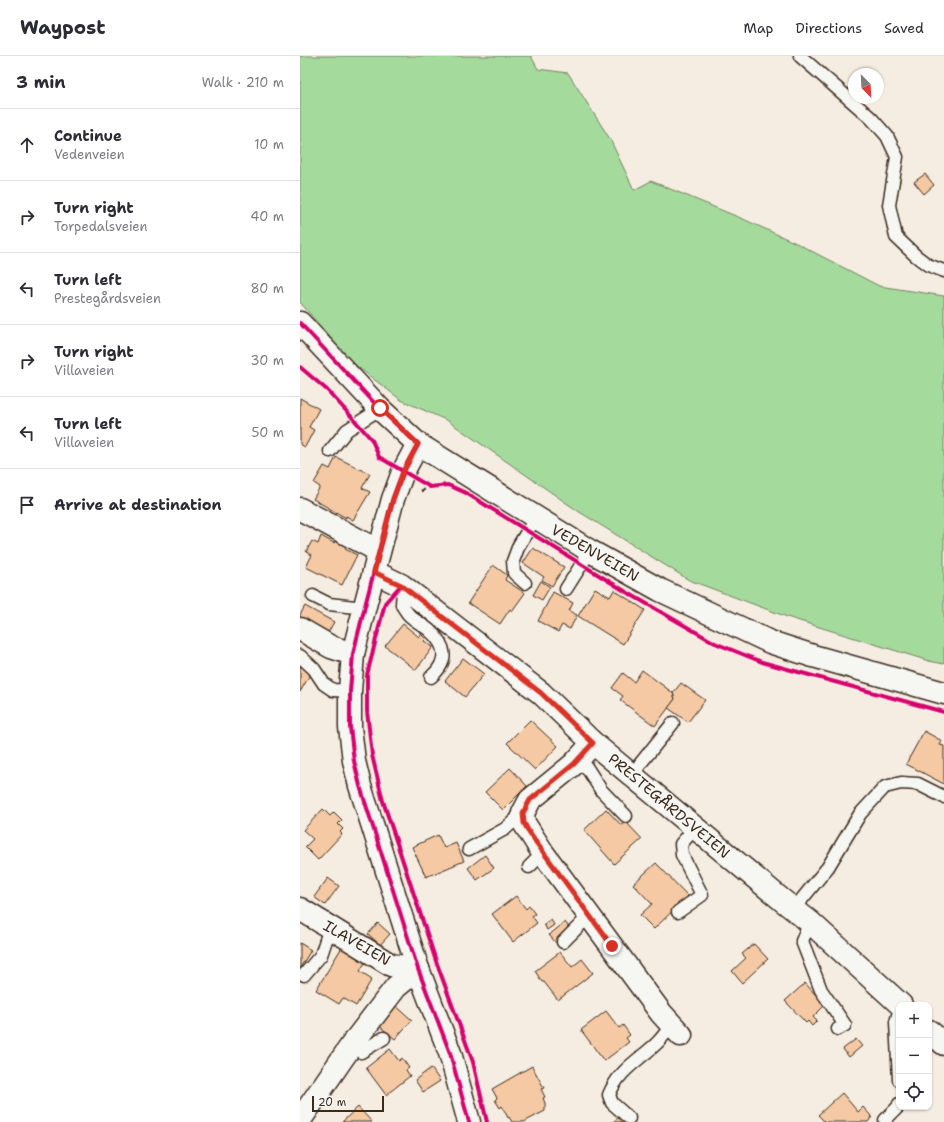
<!DOCTYPE html>
<meta charset="utf-8">
<style>
:root{--surface:#fff;--page:#f7f7f7;--text:#2b2b33;--muted:#7c7c81;--line:#e1e1e2}
body{margin:0;font-family:"Shantell Sans",sans-serif;background:var(--page);color:var(--text)}
.controls{position:absolute;right:12px;bottom:12px;display:grid;overflow:hidden;border-radius:8px;box-shadow:0 1px 3px #0004}
.controls button{width:36px;height:36px;display:grid;place-items:center;padding:0;border:0;border-bottom:1px solid var(--line);background:var(--surface);color:var(--text);font:20px sans-serif}
.compass{position:absolute;left:548px;top:12px;width:36px;height:36px;border-radius:50%;background:var(--surface);box-shadow:0 1px 3px #0004;rotate:156deg}
.scale{position:absolute;left:12px;bottom:10px;width:72px;box-sizing:border-box;padding-left:4px;border:2px solid #3b2a1e;border-top:0;font-size:11px;line-height:14px;white-space:nowrap;color:#3b2a1e;-webkit-text-stroke:3px #f6f6f2;paint-order:stroke}
.stop{position:absolute;width:12px;height:12px;margin:-9px;border:3px solid #d93025;border-radius:50%;background:#fff}
.stop.end{background:#d93025;border-color:#fff;box-shadow:0 1px 4px #0008}
.list{margin:0;padding:0;list-style:none}
h2{display:flex;justify-content:space-between;align-items:center;height:52px;margin:0;padding:0 16px;font-size:17px}
h2 small{font-size:13px;font-weight:400;color:var(--muted)}
.list li{display:grid;grid-template-columns:26px 1fr auto;gap:12px;align-items:center;box-sizing:border-box;height:72px;padding:0 16px;border-top:1px solid var(--line)}
.list b{display:block;font-size:15px;white-space:nowrap}
.list p{margin:0;font-size:13px;white-space:nowrap;color:var(--muted)}
.list em{font-size:13px;font-style:normal;color:var(--muted)}
.icon{flex:none;width:22px;height:22px;fill:none;stroke:currentColor;stroke-width:2;stroke-linecap:round;stroke-linejoin:round}
.map{position:relative;flex:none;width:644px;height:1066px;overflow:hidden}
header{display:flex;align-items:center;gap:24px;box-sizing:border-box;height:56px;padding:0 20px;background:var(--surface);border-bottom:1px solid var(--line)}
header strong{font-size:19px}
nav{display:flex;gap:22px;margin-inline-start:auto;font-size:14px}
main{display:flex}
aside{flex:1;background:var(--surface)}
.map>svg:first-child{display:block}
.green{fill:#a5da9d;stroke:#70825e}
.building{fill:#f4c9a3;stroke:#3b2a1e}
.lines{fill:none;stroke-linecap:round;stroke-linejoin:round}
.service-casing{stroke:#3b2a1e;stroke-width:15}
.minor-casing{stroke:#3b2a1e;stroke-width:25}
.secondary-casing{stroke:#3b2a1e;stroke-width:25}
.path{stroke:#3b2a1e;stroke-width:2.5;stroke-dasharray:4 3;stroke-linecap:butt}
.service{stroke:#f6f6f2;stroke-width:12}
.minor{stroke:#f6f6f2;stroke-width:22}
.secondary{stroke:#f6f6f2;stroke-width:22}
.cycleway-casing{stroke:#f6f6f2;stroke-width:6}
.cycleway{stroke:#d6006c;stroke-width:4}
.route{stroke:#d93025;stroke-width:5}
.labels{text-anchor:middle;dominant-baseline:central;stroke-width:3;stroke-linejoin:round;paint-order:stroke}
.street-label{font-size:15px;fill:#3b2a1e;stroke:#f6f6f2}
</style>
<header>
<strong>Waypost</strong>
<nav><a>Map</a><a>Directions</a><a>Saved</a></nav>
</header>
<main>
<aside>
<h2>3 min<small>Walk · 210 m</small></h2>
<ul class="list">
<li><svg class="icon" aria-label="ahead" viewBox="0 0 24 24"><path d="M12 20V5M6 11l6-6 6 6"/></svg><div><b>Continue</b><p>Vedenveien</p></div><em>10 m</em></li>
<li><svg class="icon" aria-label="right" viewBox="0 0 24 24"><path d="M7 20v-9h11M14 6l5 5-5 5"/></svg><div><b>Turn right</b><p>Torpedalsveien</p></div><em>40 m</em></li>
<li><svg class="icon" aria-label="left" viewBox="0 0 24 24"><path d="M17 20v-9H6M10 6l-5 5 5 5"/></svg><div><b>Turn left</b><p>Prestegårdsveien</p></div><em>80 m</em></li>
<li><svg class="icon" aria-label="right" viewBox="0 0 24 24"><path d="M7 20v-9h11M14 6l5 5-5 5"/></svg><div><b>Turn right</b><p>Villaveien</p></div><em>30 m</em></li>
<li><svg class="icon" aria-label="left" viewBox="0 0 24 24"><path d="M17 20v-9H6M10 6l-5 5 5 5"/></svg><div><b>Turn left</b><p>Villaveien</p></div><em>50 m</em></li>
<li><svg class="icon" aria-label="arrive" viewBox="0 0 24 24"><path d="M6 21V4h12l-3 4 3 4H6"/></svg><div><b>Arrive at destination</b></div></li>
</ul>
</aside>
<div class="map">
<svg width="644" height="1066" viewBox="0 0 644 1066">
<rect width="100%" height="100%" fill="#f6ede2"/>
<filter id="ink" filterUnits="userSpaceOnUse"><feTurbulence type="fractalNoise" baseFrequency=".025" numOctaves="2"/><feDisplacementMap in="SourceGraphic" scale="8" xChannelSelector="R" yChannelSelector="G"/><feConvolveMatrix kernelMatrix="1 2 1 2 8 2 1 2 1" color-interpolation-filters="sRGB"/></filter>
<g filter="url(#ink)">
<path class="green" d="M 0,0 L 231,0 L 238,13 L 268,17 L 310,83 L 334,134 L 351,125 L 443,163 L 496,187 L 579,230 L 644,240 L 644,608 L 629,605 L 490,562 L 389,524 L 278,455 L 148,365 L 101,344 L 50,305 L 0,246 Z"/>
<g class="building">
<path d="M 625,118 L 634,129 L 624,138 L 614,126 Z"/>
<path d="M 0,342 L 19,353 L 9,371 L 14,374 L 5,391 L 0,388 Z"/>
<path d="M 36,401 L 70,418 L 62,432 L 70,436 L 53,464 L 46,460 L 46,462 L 13,443 L 20,431 L 14,427 L 24,410 L 30,413 Z"/>
<path d="M 21,480 L 34,487 L 36,483 L 47,488 L 45,493 L 57,499 L 42,529 L 6,511 L 12,499 L 6,496 L 12,485 L 18,488 Z"/>
<path d="M 233,492 L 264,511 L 252,530 L 242,524 L 244,521 L 223,507 Z"/>
<path d="M 193,509 L 207,519 L 205,524 L 225,537 L 212,555 L 210,553 L 200,568 L 168,547 Z"/>
<path d="M 241,525 L 250,531 L 242,544 L 233,539 Z"/>
<path d="M 295,532 L 310,541 L 314,534 L 345,554 L 323,588 L 278,560 Z"/>
<path d="M 253,536 L 273,547 L 269,555 L 277,559 L 270,573 L 262,569 L 258,576 L 238,565 Z"/>
<path d="M 5,550 L 34,566 L 26,580 L 0,565 L 0,559 Z"/>
<path d="M 103,568 L 119,581 L 121,578 L 126,583 L 124,585 L 133,591 L 116,614 L 85,590 Z"/>
<path d="M 163,602 L 184,618 L 165,641 L 145,625 Z"/>
<path d="M 0,610 L 11,617 L 0,636 Z"/>
<path d="M 342,614 L 373,637 L 375,643 L 355,670 L 320,644 L 323,640 L 312,632 L 323,617 L 334,626 Z"/>
<path d="M 381,627 L 405,644 L 388,666 L 368,652 L 375,643 L 373,637 Z"/>
<path d="M 230,664 L 258,690 L 235,714 L 207,687 Z"/>
<path d="M 624,675 L 642,685 L 640,689 L 644,690 L 644,728 L 606,708 Z"/>
<path d="M 210,712 L 227,730 L 203,754 L 185,736 Z"/>
<path d="M 23,753 L 30,760 L 34,756 L 42,764 L 38,768 L 43,773 L 40,776 L 42,778 L 18,804 L 5,791 L 13,783 L 3,774 Z"/>
<path d="M 306,753 L 321,769 L 326,766 L 342,783 L 314,808 L 284,774 Z"/>
<path d="M 138,779 L 144,792 L 156,787 L 164,805 L 126,821 L 112,791 Z"/>
<path d="M 185,799 L 194,812 L 177,824 L 168,812 Z"/>
<path d="M 356,807 L 388,840 L 354,873 L 340,859 L 352,848 L 333,828 Z"/>
<path d="M 28,822 L 39,830 L 25,849 L 14,841 Z"/>
<path d="M 216,840 L 226,853 L 229,850 L 235,858 L 232,860 L 237,867 L 213,886 L 192,858 Z"/>
<path d="M 251,863 L 254,869 L 247,874 L 244,868 Z"/>
<path d="M 265,866 L 271,874 L 256,887 L 249,879 Z"/>
<path d="M 78,867 L 90,878 L 80,889 L 68,878 Z"/>
<path d="M 0,887 L 11,894 L 0,912 Z"/>
<path d="M 454,888 L 468,903 L 442,927 L 432,915 L 446,902 L 442,898 Z"/>
<path d="M 42,891 L 66,905 L 60,915 L 72,923 L 56,950 L 43,942 L 39,948 L 16,934 Z"/>
<path d="M 260,896 L 272,911 L 282,903 L 293,917 L 258,944 L 244,926 L 242,926 L 235,915 Z"/>
<path d="M 505,927 L 525,949 L 513,961 L 517,965 L 512,970 L 508,965 L 506,967 L 485,945 Z"/>
<path d="M 95,949 L 112,964 L 95,983 L 78,969 Z"/>
<path d="M 306,955 L 319,972 L 323,969 L 330,979 L 326,982 L 329,986 L 304,1005 L 281,974 Z"/>
<path d="M 556,983 L 562,990 L 549,1001 L 543,993 Z"/>
<path d="M 90,993 L 99,1005 L 102,1002 L 109,1012 L 106,1014 L 110,1020 L 86,1039 L 66,1012 Z"/>
<path d="M 232,1010 L 244,1032 L 241,1033 L 245,1041 L 243,1042 L 245,1047 L 245,1055 L 224,1066 L 212,1066 L 209,1061 L 208,1062 L 202,1050 L 200,1052 L 195,1044 L 197,1042 L 192,1033 Z"/>
<path d="M 131,1012 L 140,1025 L 123,1036 L 115,1024 Z"/>
<path d="M 542,1037 L 558,1056 L 563,1051 L 572,1061 L 568,1066 L 525,1066 L 518,1059 Z"/>
<path d="M 58,1051 L 72,1066 L 42,1066 Z"/>
<path d="M 319,1061 L 324,1066 L 313,1066 Z"/>
</g>
<g class="lines">
<g class="service-casing">
<g id="service">
<path d="M 500,0 L 571,62 L 587,80 L 597,101 L 589,149 L 596,181 L 616,200 L 628,209 L 644,215"/>
<path d="M 30,395 L 47,374 L 80,353"/>
<path d="M 225,527 L 214,517 L 213,505 L 219,489 L 236,461"/>
<path d="M 103,531 L 102,549 C 104,552 106,556 109,559 C 115,565 123,569 129,574 C 147,590 149,605 131,621"/>
<path d="M 266,533 L 290,495"/>
<path d="M 13,540 L 29,548 L 64,552"/>
<path d="M 0,600 L 14,613 L 24,628 L 33,634 L 50,635"/>
<path d="M 280,701 L 301,734 L 326,760"/>
<path d="M 334,721 L 340,708 L 373,667"/>
<path d="M 169,793 L 205,773 L 223,757"/>
<path d="M 229,811 L 243,797"/>
<path d="M 496,855 L 502,843 L 528,811 L 560,758 L 585,731 L 601,727 L 618,728 L 644,741"/>
<path d="M 378,856 L 402,839 L 382,799 L 381,788 L 395,772"/>
<path d="M 510,866 L 502,885 L 521,934 L 545,969 L 538,973"/>
<path d="M 263,886 L 289,860"/>
<path d="M 4,919 L 21,899 L 30,872"/>
<path d="M 599,956 L 596,966 L 599,1024"/>
<path d="M 53,987 L 61,996 L 84,982"/>
<path d="M 329,1062 L 312,1047 L 309,1039 C 319,1013 340,1004 358,986 C 363,981 367,975 372,969"/>
<path d="M 585,1064 L 598,1051 L 599,1048"/>
</g>
</g>
<g class="minor-casing">
<g id="minor">
<path d="M 0,453 L 79,495"/>
<path d="M 74,516 L 101,529 L 241,637 L 293,687 L 482,844 L 510,866 L 601,949"/>
<path d="M 0,573 L 31,591 L 53,598"/>
<path d="M 293,687 L 274,708 L 230,744 L 223,757 L 224,767 L 243,797 L 361,957 L 381,979"/>
<path d="M 0,853 L 91,909 L 118,913"/>
<path d="M 629,975 L 644,988"/>
<path d="M 0,1064 L 53,987 L 96,931 L 118,913"/>
</g>
</g>
<g class="secondary-casing">
<g id="secondary">
<path d="M 0,267 L 80,353 L 118,388 L 290,495 L 360,534 L 470,586 L 513,600 L 644,637"/>
<path d="M 118,388 L 103,416 L 93,443 L 66,546 L 53,598 L 50,635 L 50,671 L 54,705 L 60,730 L 118,913 L 150,997 L 169,1066"/>
</g>
</g>
<path class="path" d="M 121,435 L 130,431"/>
<use href="#service" class="service"/>
<use href="#minor" class="minor"/>
<use href="#secondary" class="secondary"/>
<g class="cycleway-casing">
<g id="cycleway">
<path d="M 0,267 L 80,353 L 118,388 L 103,416 L 93,443 L 66,546 L 53,598 L 50,635 L 50,671 L 54,705 L 60,730 L 118,913 L 150,997 L 169,1066"/>
<path d="M 0,311 L 27,334 L 50,359 L 72,384 L 79,401 L 130,431 L 148,429 L 166,437 L 328,537 L 415,587 L 462,606 L 644,656"/>
<path d="M 101,529 L 85,547 L 67,619 L 67,655 L 72,699 L 83,745 L 136,905 L 173,1006 L 187,1066"/>
</g>
</g>
<use href="#cycleway" class="cycleway"/>
</g>
</g>
<g class="lines" filter="url(#ink)">
<path class="route" d="M 80,352 L 118,388 L 103,416 L 93,443 L 74,516 L 101,529 L 241,637 L 293,687 L 274,708 L 230,744 L 223,757 L 224,767 L 230,778 L 312,890"/>
</g>
<g class="labels">
<g class="street-label">
<text transform="translate(295 497) rotate(30)">VEDENVEIEN</text>
<text transform="translate(369 750) rotate(40)">PRESTEGÅRDSVEIEN</text>
<text transform="translate(57 887) rotate(30)">ILAVEIEN</text>
</g>
</g>
</svg>
<div class="controls">
<button>+</button>
<button>−</button>
<button><svg class="icon" aria-label="locate" viewBox="0 0 24 24"><circle cx="12" cy="12" r="6"/><path d="M12 2v4M12 18v4M2 12h4M18 12h4"/></svg></button>
</div>
<svg class="compass" viewBox="-18 -18 36 36"><path d="M0-13l5 13h-10z" fill="#e53935"/><path d="M0 13l5-13h-10z" fill="#7c7c81"/></svg>
<div class="scale">20 m</div>
<div class="stop" style="left:80px;top:352px"></div>
<div class="stop end" style="left:312px;top:890px"></div>
</div>
</main>
